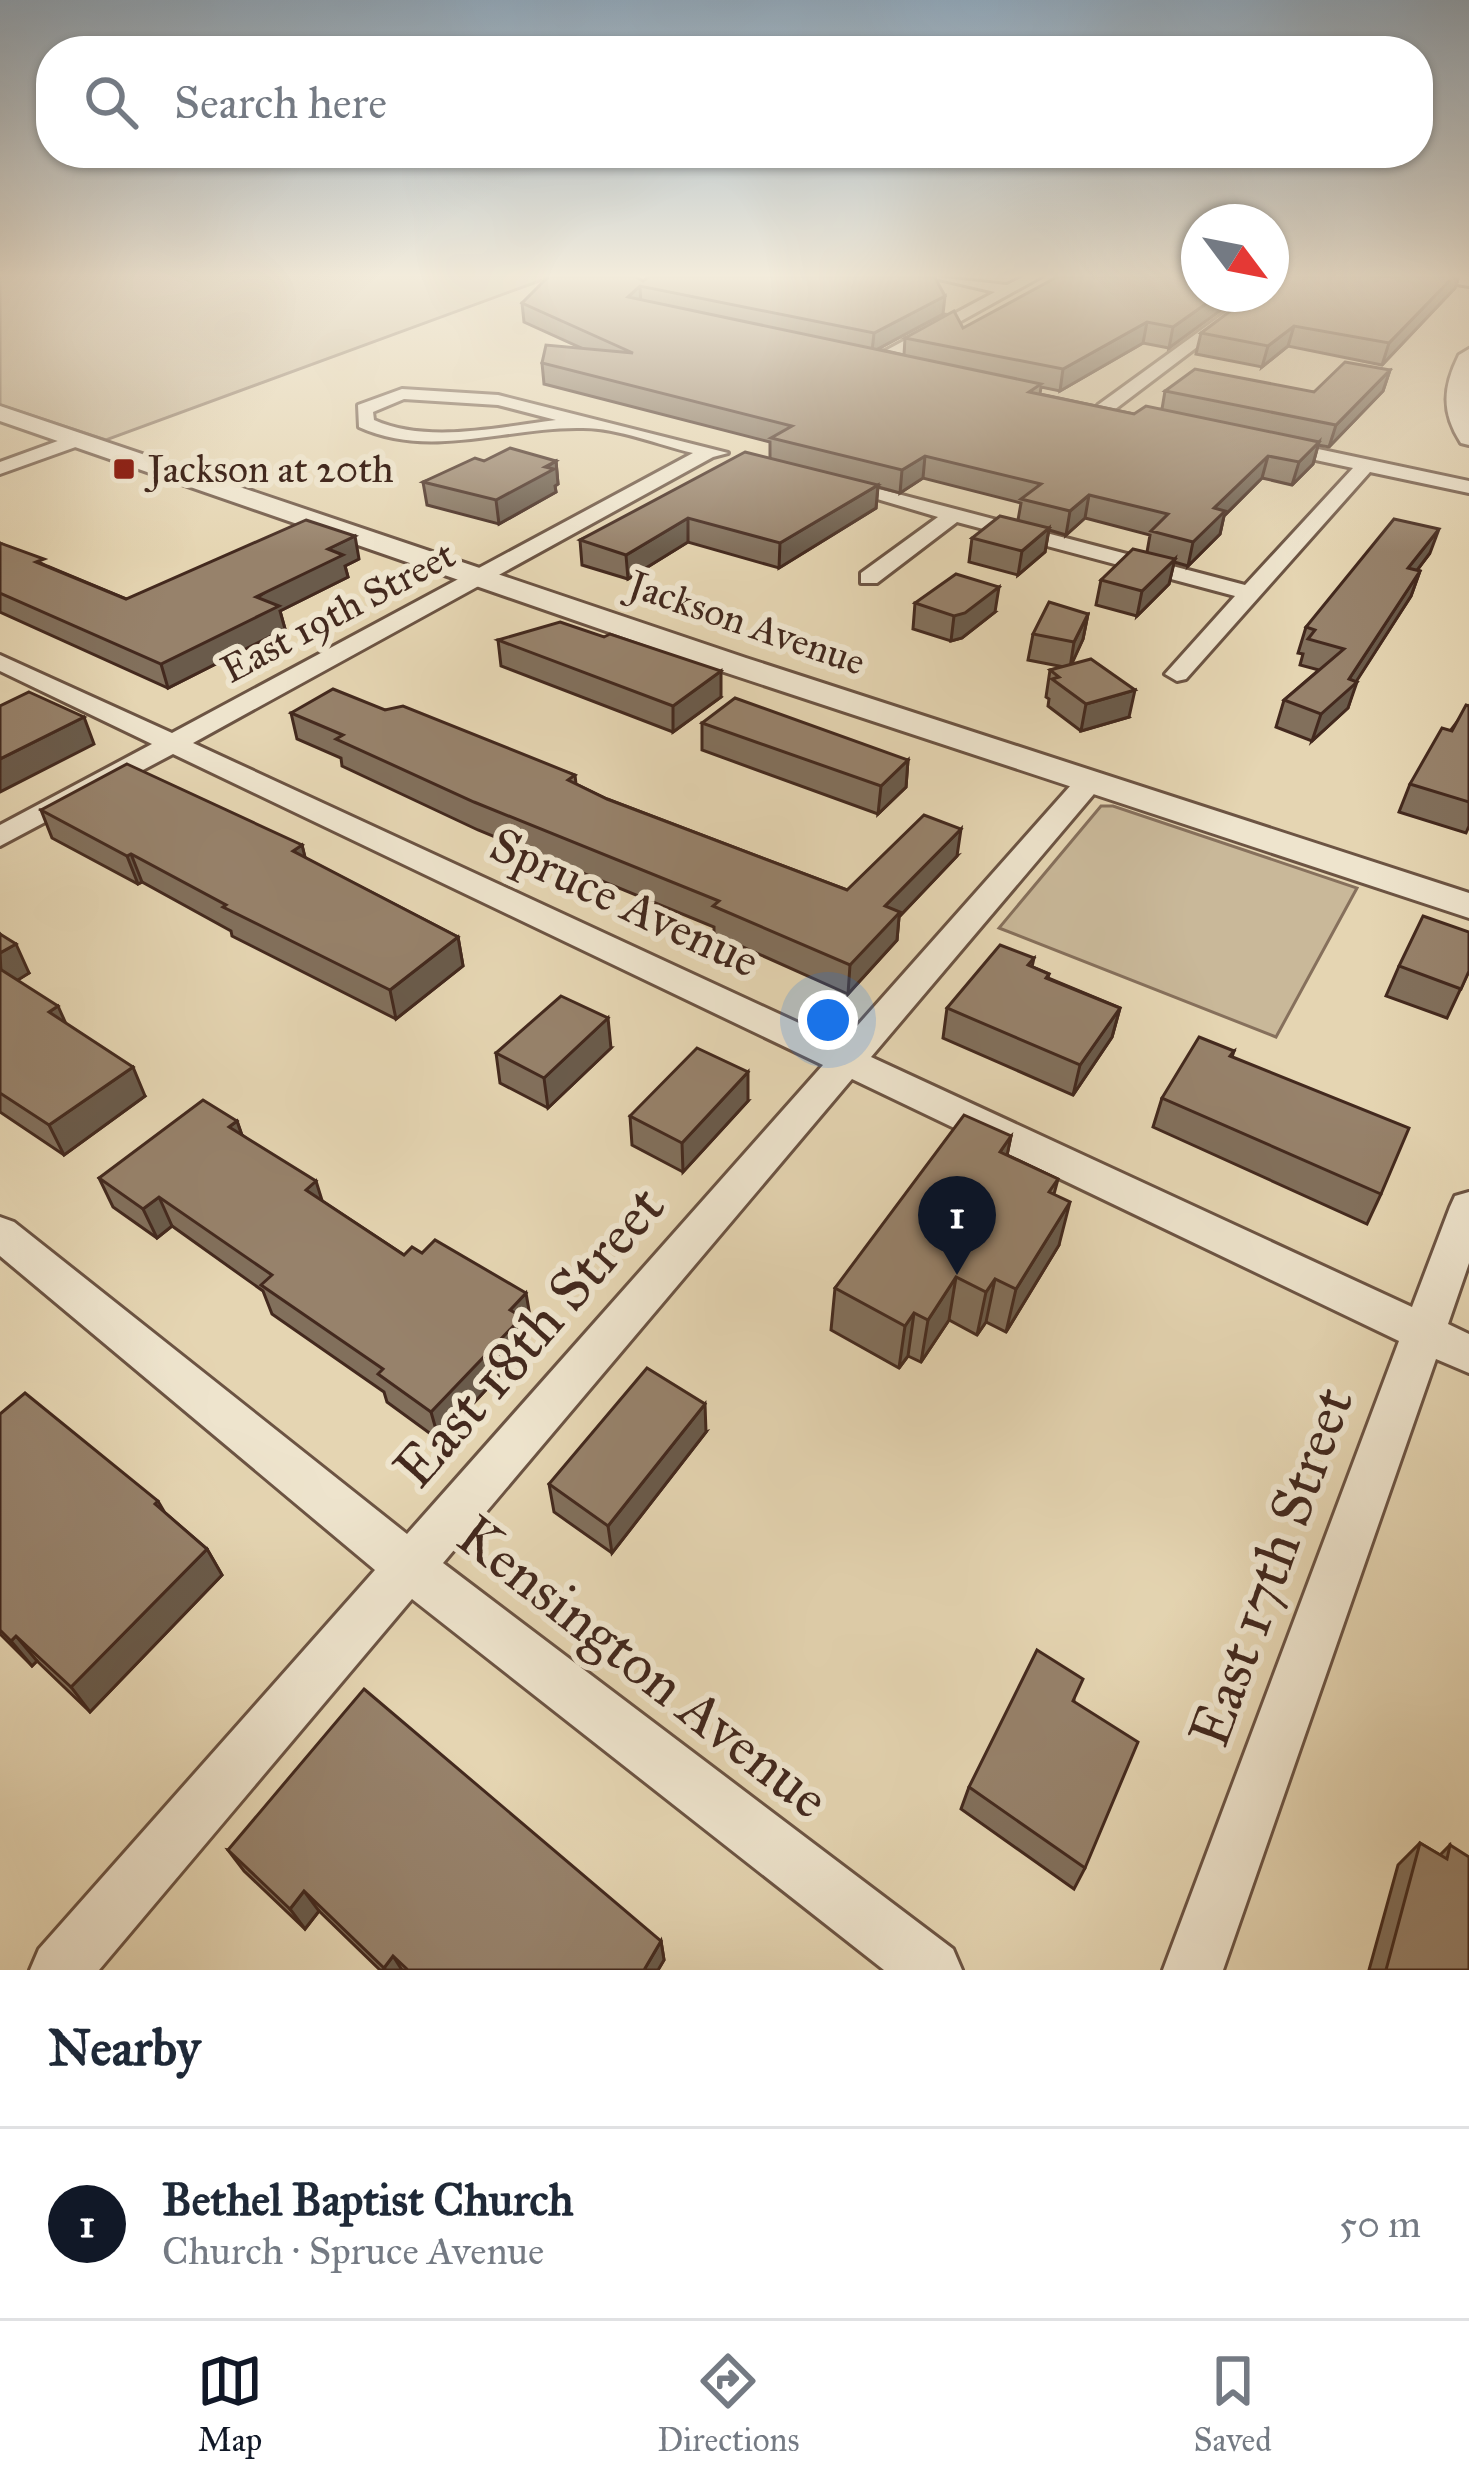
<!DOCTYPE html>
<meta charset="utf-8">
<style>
:root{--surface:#fff;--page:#f6f6f7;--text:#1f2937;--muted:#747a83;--line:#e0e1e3;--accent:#111827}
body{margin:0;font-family:"IM FELL Great Primer",serif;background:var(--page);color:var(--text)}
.compass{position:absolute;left:1181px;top:204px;width:108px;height:108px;border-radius:50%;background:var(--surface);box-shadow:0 3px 9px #0004;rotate:122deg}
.you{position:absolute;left:828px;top:1020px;width:42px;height:42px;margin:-30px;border:9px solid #fff;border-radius:50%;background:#1a73e8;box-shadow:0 0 0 18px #1a73e833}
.badge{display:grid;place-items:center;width:78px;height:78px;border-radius:50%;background:var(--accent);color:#fff;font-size:39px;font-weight:700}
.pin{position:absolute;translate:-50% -99px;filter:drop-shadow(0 3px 6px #0008)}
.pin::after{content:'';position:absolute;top:63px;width:42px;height:36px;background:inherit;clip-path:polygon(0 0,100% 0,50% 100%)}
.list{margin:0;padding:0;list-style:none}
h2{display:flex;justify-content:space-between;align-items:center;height:156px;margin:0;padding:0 48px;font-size:51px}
h2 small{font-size:39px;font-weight:400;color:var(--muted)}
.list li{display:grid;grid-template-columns:78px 1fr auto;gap:36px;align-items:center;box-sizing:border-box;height:192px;padding:0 48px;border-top:3px solid var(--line)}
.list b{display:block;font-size:45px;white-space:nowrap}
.list p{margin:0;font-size:39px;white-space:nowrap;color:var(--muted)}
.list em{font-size:39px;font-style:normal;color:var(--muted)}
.icon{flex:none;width:66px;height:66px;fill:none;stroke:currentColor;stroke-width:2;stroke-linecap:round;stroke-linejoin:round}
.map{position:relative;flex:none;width:1469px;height:1970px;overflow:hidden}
.search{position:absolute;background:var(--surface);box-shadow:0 3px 9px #0004;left:36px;right:36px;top:36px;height:132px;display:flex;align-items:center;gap:30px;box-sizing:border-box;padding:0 42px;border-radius:48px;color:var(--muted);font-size:45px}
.sheet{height:348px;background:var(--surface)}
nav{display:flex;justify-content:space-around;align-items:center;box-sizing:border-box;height:168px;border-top:3px solid var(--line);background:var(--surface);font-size:33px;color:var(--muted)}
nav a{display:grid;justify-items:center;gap:6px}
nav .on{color:var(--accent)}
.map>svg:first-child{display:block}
.green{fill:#c9b899;stroke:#86705c;stroke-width:3}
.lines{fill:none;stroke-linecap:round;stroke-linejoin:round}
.minor-casing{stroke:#6c5443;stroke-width:6}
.tertiary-casing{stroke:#6c5443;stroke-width:6}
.secondary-casing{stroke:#43291e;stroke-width:6}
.minor{fill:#eee4cd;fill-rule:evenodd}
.tertiary{fill:#eee4cd;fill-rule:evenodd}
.secondary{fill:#eee4cd;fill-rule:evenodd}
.wall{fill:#82705c;stroke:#43291e;stroke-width:3}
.shaded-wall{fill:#6a5b4b;stroke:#43291e;stroke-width:3}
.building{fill:#97826b;stroke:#43291e;stroke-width:3}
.poi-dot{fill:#8f2418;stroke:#eee4cd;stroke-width:4.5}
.labels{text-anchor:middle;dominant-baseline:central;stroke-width:12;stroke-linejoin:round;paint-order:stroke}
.far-poi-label{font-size:39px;fill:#43291e;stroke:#eee4cd;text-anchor:start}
.far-street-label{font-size:39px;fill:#43291e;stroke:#eee4cd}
.street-label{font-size:48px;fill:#43291e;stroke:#eee4cd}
.near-street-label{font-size:57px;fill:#43291e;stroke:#eee4cd}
</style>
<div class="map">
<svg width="1469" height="1970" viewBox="0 0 1469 1970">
<rect width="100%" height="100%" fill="#e5d5b2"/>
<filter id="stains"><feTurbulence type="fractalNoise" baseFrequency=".00167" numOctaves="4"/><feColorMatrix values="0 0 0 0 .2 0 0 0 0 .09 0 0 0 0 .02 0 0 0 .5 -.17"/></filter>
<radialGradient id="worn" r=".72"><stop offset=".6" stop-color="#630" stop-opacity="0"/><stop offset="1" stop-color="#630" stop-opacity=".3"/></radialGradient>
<g class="green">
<path d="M 0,276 L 553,276 L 106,440 L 0,405 Z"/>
<path d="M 1101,806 L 1113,806 L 1357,888 L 1276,1037 L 999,928 Z"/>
</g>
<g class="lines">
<g class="minor-casing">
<g id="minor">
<path d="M 926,276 L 1007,285 L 1025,276 L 1042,276 L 884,364 L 872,364 L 872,358 L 995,292 Z"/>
<path d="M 1251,294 L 1267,294 L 1110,413 L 1098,413 L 1098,405 Z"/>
<path d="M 402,389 L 498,395 L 728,453 L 713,457 L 193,743 L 842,1043 L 1079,776 L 1099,776 L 1103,782 L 1099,788 L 871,1057 L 1412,1307 L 1450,1207 L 1455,1196 L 1469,1192 L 1469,1263 L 1448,1324 L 1469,1334 L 1469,1373 L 1436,1359 L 1223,1970 L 1163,1970 L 1399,1341 L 852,1079 L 443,1563 L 953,1949 L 962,1970 L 884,1970 L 412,1599 L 99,1970 L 30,1970 L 39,1949 L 375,1570 L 0,1256 L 0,1217 L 14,1222 L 407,1534 L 823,1065 L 173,754 L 0,846 L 0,825 L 152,744 L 0,671 L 0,655 L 172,733 L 693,453 C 659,445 618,428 583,428 C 508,426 431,460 359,427 L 358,405 ZM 404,399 L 498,405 L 556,420 C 500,427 427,444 374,420 L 373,412 Z"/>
<path d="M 77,434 L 86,440 L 84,444 L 0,474 L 0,462 Z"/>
<path d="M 1271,439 L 1469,481 L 1469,493 L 1370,472 L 1186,679 L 1177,681 L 1165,674 L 1235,596 L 957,522 L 877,583 L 861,583 L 861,573 L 938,517 L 823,483 L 833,477 L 1245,585 L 1353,468 L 1264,449 L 1262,445 Z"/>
</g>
</g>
<g class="tertiary-casing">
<g id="tertiary">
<path d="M 1469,349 L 1469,445 L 1461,443 C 1441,412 1443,387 1459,355 Z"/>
<path d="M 0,406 L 746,658 L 1469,893 L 1469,918 L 724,672 L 0,421 Z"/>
</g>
</g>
<g class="secondary-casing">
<path id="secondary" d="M 1430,276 L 1469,276 L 1469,286 L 1433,280 Z"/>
</g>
<use href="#minor" class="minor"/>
<use href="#tertiary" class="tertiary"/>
<use href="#secondary" class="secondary"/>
</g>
<g class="wall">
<path d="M 1199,276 L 1169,348 L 1143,343 L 1060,391 L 1041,387 L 1040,394 L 1134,414 L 1162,409 L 1165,391 L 1314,392 L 1390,370 L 1383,391 L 1329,447 L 1318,445 L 1313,464 L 1292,485 L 1262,478 L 1224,516 L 1220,534 L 1188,566 L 1174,562 L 1169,584 L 1137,616 L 1096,605 L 1101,580 L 1147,552 L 1150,535 L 1085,518 L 1066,535 L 1049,530 L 1045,552 L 1018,575 L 969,562 L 972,538 L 1018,520 L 1021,503 L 923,478 L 900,493 L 878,487 L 876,508 L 779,568 L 688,542 L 628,579 L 582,565 L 580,540 L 770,458 L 770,442 L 544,384 L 542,363 L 581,348 L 524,322 L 522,303 L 643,281 L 943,314 L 878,349 L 904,355 L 905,338 L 963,328 Z"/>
<path d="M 1271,276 L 1459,276 L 1455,288 L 1382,365 L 1288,346 L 1262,367 L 1196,354 L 1201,333 L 1271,294 Z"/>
<path d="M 484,461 L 556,461 L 558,484 L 555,486 L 556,492 L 499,524 L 427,505 L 423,482 Z"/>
<path d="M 0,543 L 47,566 L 126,599 L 359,559 L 345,566 L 348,577 L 280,611 L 285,629 L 168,688 L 0,612 Z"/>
<path d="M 1430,553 L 1417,570 L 1420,571 L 1411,596 L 1356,681 L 1348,708 L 1312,741 L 1276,727 L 1284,700 L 1319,670 L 1300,665 L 1303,654 L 1298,653 L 1306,627 Z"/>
<path d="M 915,603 L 995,612 L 962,638 L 951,641 L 913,629 Z"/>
<path d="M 1088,614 L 1083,639 L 1071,664 L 1129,717 L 1081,731 L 1048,706 L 1049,699 L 1046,697 L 1050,670 L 1064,667 L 1028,660 L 1033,634 Z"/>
<path d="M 604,637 L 721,697 L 673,732 L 501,666 L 498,640 Z"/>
<path d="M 1469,706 L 1469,826 L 1466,833 L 1399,812 L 1410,784 Z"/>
<path d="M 385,710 L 575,775 L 576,784 L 607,799 L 847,890 L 957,856 L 899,917 L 897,940 L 848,994 L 714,934 L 714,927 L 478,830 L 342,766 L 341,758 L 297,739 L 291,713 Z"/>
<path d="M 702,723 L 908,760 L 906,787 L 878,814 L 702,750 Z"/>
<path d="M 41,810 L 302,845 L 305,858 L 458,937 L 463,966 L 396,1019 L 232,936 L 231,931 L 142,882 L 138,884 L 52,838 Z"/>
<path d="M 0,934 L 29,973 L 17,980 L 145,1096 L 64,1155 L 0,1112 Z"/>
<path d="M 1034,958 L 1032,967 L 1049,974 L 1048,978 L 1120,1008 L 1112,1037 L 1073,1095 L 943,1038 L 947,1008 Z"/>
<path d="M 1399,966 L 1469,971 L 1447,1018 L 1386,996 Z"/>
<path d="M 611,1048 L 548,1108 L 500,1083 L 496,1053 Z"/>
<path d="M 1234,1051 L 1232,1057 L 1381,1194 L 1367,1224 L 1153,1127 L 1162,1098 Z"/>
<path d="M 748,1101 L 683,1172 L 632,1145 L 630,1116 Z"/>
<path d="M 237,1121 L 242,1135 L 322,1201 L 404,1255 L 531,1322 L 524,1329 L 527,1346 L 439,1440 L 387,1402 L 384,1392 L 272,1314 L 263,1291 L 172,1226 L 157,1238 L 113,1207 L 99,1178 Z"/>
<path d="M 1011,1136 L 1007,1155 L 1058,1179 L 1054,1194 L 1059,1245 L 1006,1332 L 986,1322 L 977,1335 L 949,1320 L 921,1362 L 908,1356 L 899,1368 L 831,1330 L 835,1288 Z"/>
<path d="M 0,1414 L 158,1501 L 165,1513 L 207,1549 L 222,1575 L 90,1712 L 37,1661 L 32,1666 L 0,1634 Z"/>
<path d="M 706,1432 L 612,1553 L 554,1512 L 549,1484 Z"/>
<path d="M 1074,1701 L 1085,1868 L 1074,1889 L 961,1809 L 969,1787 Z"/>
<path d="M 1420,1843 L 1440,1855 L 1450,1845 L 1469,1970 L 1369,1970 L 1398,1865 Z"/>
<path d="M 228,1850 L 661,1941 L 664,1960 L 658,1970 L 380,1970 L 319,1911 L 305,1929 L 244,1871 Z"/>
</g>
<g class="shaded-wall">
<path d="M 1454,276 L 1459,276 L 1455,288 L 1382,365 L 1389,343 Z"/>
<path d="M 640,286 L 641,305 L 628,297 Z"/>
<path d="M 1220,294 L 1243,294 L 1169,348 L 1173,327 Z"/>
<path d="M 945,296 L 943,314 L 872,352 L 874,333 Z"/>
<path d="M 1147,322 L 1143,343 L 1060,391 L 1063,369 Z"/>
<path d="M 1294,326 L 1288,346 L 1262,367 L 1268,346 Z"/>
<path d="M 1390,370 L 1383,391 L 1329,447 L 1336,425 Z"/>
<path d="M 1319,442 L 1313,464 L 1292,485 L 1299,462 Z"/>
<path d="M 925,456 L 923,478 L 900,493 L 902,470 Z"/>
<path d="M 1268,456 L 1262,478 L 1224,516 L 1220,534 L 1188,566 L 1193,542 L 1214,508 Z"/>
<path d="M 556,461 L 558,484 L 555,486 L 556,492 L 499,524 L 496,500 Z"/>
<path d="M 878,485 L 876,508 L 779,568 L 780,543 Z"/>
<path d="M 1089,495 L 1085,518 L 1066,535 L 1070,511 Z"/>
<path d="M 688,518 L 688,542 L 628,579 L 626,555 Z"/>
<path d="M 1049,528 L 1045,552 L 1018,575 L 1022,551 Z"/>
<path d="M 1439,529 L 1430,553 L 1400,593 L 1408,568 Z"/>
<path d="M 355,536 L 359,559 L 345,566 L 348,577 L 280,611 L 285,629 L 168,688 L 161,664 L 328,549 Z"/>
<path d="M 1175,559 L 1169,584 L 1137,616 L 1142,591 Z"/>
<path d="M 1420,571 L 1411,596 L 1354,685 L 1357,682 L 1348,708 L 1312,741 L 1321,714 L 1349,679 Z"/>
<path d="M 999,587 L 995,612 L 962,638 L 951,641 L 954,616 Z"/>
<path d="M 1088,614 L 1083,639 L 1070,668 L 1074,642 Z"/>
<path d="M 721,671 L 721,697 L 673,732 L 673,706 Z"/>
<path d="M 1135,690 L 1129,717 L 1081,731 L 1086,704 Z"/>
<path d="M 84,717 L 94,744 L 0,792 L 0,759 Z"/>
<path d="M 908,760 L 906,787 L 878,814 L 881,786 Z"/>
<path d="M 961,829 L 957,856 L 899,917 L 897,940 L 848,994 L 850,965 L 885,906 Z"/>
<path d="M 302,845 L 309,873 L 293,851 Z"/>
<path d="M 131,854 L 142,882 L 138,884 L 127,856 Z"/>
<path d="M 458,937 L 463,966 L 396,1019 L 390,990 Z"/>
<path d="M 16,944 L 29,973 L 2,990 L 0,953 Z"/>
<path d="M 58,1006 L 71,1035 L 49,1012 Z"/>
<path d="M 1120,1008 L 1112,1037 L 1073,1095 L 1080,1065 Z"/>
<path d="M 608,1018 L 611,1048 L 548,1108 L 544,1078 Z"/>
<path d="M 133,1067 L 145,1096 L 64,1155 L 49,1125 Z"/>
<path d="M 748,1072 L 748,1101 L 683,1172 L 682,1143 Z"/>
<path d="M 237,1121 L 247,1151 L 229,1127 Z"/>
<path d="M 1011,1136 L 1002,1180 L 1000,1152 Z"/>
<path d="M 316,1181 L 325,1210 L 306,1190 Z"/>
<path d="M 159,1197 L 172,1226 L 157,1238 L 143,1209 Z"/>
<path d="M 1070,1202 L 1059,1245 L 1006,1332 L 1016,1289 Z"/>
<path d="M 956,1277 L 949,1320 L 921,1362 L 928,1320 Z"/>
<path d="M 995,1279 L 986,1322 L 977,1335 L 986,1292 Z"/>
<path d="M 526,1293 L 531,1322 L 524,1329 L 527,1346 L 439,1440 L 431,1412 L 510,1310 Z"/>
<path d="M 914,1313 L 908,1356 L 899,1368 L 905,1326 Z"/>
<path d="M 705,1404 L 706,1432 L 612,1553 L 608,1526 Z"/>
<path d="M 207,1549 L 222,1575 L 90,1712 L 71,1687 Z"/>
<path d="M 16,1636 L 37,1661 L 32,1666 L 11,1641 Z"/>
<path d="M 304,1891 L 319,1911 L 305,1929 L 290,1909 Z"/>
<path d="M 661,1941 L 664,1960 L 658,1970 L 644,1970 Z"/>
<path d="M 393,1956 L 402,1970 L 386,1970 L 384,1968 Z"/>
</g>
<g class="building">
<path d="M 549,276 L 634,276 L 643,281 L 650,276 L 934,276 L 945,296 L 874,333 L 640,286 L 628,297 L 1041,384 L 1029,392 L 1134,414 L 1146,406 L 1319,442 L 1299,462 L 1268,456 L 1214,508 L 1225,511 L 1193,542 L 1151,531 L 1168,514 L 1089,495 L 1070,511 L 1021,499 L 1041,484 L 925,456 L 902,470 L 771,438 L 792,426 L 542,363 L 546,345 L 633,353 L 522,303 Z"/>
<path d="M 1059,276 L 1199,276 L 1199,294 L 1220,294 L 1173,327 L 1147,322 L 1063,369 L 905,338 L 954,311 L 963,328 Z"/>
<path d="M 1274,276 L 1454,276 L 1389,343 L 1294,326 L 1268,346 L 1201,333 L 1253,294 L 1271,294 L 1271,281 L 1274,278 Z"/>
<path d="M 1345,362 L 1390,370 L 1336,425 L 1165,391 L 1195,369 L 1314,392 Z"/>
<path d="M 510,448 L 556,461 L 545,467 L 554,469 L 496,500 L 423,482 L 475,458 L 484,461 Z"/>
<path d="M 745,452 L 878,485 L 780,543 L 688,518 L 626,555 L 580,540 Z"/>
<path d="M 1000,516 L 1049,528 L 1022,551 L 972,538 Z"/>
<path d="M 1394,519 L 1439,529 L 1408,568 L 1420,571 L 1349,679 L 1357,682 L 1321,714 L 1284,700 L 1344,649 L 1308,639 L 1315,630 L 1306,627 Z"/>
<path d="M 306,520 L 355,536 L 328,549 L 343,555 L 256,597 L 279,606 L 161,664 L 0,593 L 0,543 L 44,559 L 36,562 L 126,599 Z"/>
<path d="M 1133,549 L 1175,559 L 1142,591 L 1101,580 Z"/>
<path d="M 956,574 L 999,587 L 965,613 L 954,616 L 915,603 Z"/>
<path d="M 1049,602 L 1088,614 L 1074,642 L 1033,634 Z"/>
<path d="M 560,622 L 604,637 L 610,634 L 721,671 L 673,706 L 498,640 Z"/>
<path d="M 1091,659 L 1135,690 L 1086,704 L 1052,679 L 1059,677 L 1050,670 Z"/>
<path d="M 333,689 L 385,710 L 403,706 L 575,775 L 568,780 L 607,799 L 847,890 L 924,815 L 961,829 L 885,906 L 900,912 L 850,965 L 713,906 L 719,901 L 474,802 L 336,739 L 343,735 L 291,713 Z"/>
<path d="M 29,692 L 84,717 L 0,759 L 0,706 Z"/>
<path d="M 735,698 L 908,760 L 881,786 L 702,723 Z"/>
<path d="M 1466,705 L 1469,706 L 1469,802 L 1410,784 L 1442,728 L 1452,731 Z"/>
<path d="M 127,764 L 302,845 L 293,851 L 458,937 L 390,990 L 223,907 L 226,905 L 131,854 L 127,856 L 41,810 Z"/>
<path d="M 1423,916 L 1469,932 L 1469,971 L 1461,989 L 1399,966 Z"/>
<path d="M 0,934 L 16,944 L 0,953 Z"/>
<path d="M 1000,945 L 1034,958 L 1028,965 L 1049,974 L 1046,978 L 1120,1008 L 1080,1065 L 947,1008 Z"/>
<path d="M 0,969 L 58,1006 L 49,1012 L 133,1067 L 49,1125 L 0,1093 Z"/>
<path d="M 561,996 L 608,1018 L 544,1078 L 496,1053 Z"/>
<path d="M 1199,1037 L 1234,1051 L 1230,1056 L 1409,1128 L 1381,1194 L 1162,1098 Z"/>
<path d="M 697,1048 L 748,1072 L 682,1143 L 630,1116 Z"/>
<path d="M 203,1100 L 237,1121 L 229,1127 L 316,1181 L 306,1190 L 404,1255 L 412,1247 L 422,1253 L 435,1240 L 526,1293 L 510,1310 L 522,1317 L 431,1412 L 378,1374 L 383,1369 L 261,1285 L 272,1275 L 159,1197 L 143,1209 L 99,1178 Z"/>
<path d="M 964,1115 L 1011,1136 L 1000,1152 L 1058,1179 L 1049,1192 L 1070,1202 L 1016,1289 L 995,1279 L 986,1292 L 956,1277 L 928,1320 L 914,1313 L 905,1326 L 835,1288 Z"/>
<path d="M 647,1368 L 705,1404 L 608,1526 L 549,1484 Z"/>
<path d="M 25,1393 L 158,1501 L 155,1504 L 207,1549 L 71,1687 L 16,1636 L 11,1641 L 0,1630 L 0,1414 Z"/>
<path d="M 1037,1650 L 1083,1679 L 1073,1701 L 1138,1742 L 1085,1868 L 969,1787 Z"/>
<path d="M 364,1689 L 661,1941 L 644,1970 L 408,1970 L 393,1956 L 384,1968 L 304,1891 L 290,1909 L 228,1850 Z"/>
<path d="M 1420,1843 L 1447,1859 L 1450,1845 L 1469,1857 L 1469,1970 L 1386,1970 Z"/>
</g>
<linearGradient id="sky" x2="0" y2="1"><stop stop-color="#91aabe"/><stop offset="0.5" stop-color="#f3ecdc"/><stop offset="1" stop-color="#f3ecdc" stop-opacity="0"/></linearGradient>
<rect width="1469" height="552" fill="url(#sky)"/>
<rect class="poi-dot" x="112" y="457" width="24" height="24" rx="6"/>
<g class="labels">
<g class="far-poi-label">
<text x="148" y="469">Jackson at 20th</text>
</g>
<g class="far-street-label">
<text transform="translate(338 612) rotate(-28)">East 19th Street</text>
<text transform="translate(747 623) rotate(19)">Jackson Avenue</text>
</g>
<g class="street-label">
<text transform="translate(625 902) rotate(25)">Spruce Avenue</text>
</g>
<g class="near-street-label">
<text transform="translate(529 1337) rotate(-49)">East 18th Street</text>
<text transform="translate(1271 1567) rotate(-70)">East 17th Street</text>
<text transform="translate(643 1667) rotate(38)">Kensington Avenue</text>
</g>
</g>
<rect width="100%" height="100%" filter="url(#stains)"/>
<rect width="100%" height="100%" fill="url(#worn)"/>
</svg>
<svg class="compass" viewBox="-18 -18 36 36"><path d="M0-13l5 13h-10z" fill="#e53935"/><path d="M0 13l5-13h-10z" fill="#747a83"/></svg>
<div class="you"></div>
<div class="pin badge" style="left:957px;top:1275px">1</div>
<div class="search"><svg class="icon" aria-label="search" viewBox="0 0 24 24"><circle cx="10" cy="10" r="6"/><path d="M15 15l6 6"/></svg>Search here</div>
</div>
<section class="sheet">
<h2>Nearby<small></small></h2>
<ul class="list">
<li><span class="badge">1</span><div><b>Bethel Baptist Church</b><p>Church · Spruce Avenue</p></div><em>50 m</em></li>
</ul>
</section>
<nav>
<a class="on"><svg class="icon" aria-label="map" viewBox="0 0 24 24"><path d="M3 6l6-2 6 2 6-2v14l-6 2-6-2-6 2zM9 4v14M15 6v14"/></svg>Map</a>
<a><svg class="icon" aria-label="directions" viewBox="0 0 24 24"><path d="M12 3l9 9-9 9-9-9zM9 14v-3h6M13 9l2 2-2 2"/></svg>Directions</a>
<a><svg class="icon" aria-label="saved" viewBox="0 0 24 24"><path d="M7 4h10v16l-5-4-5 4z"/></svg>Saved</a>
</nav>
